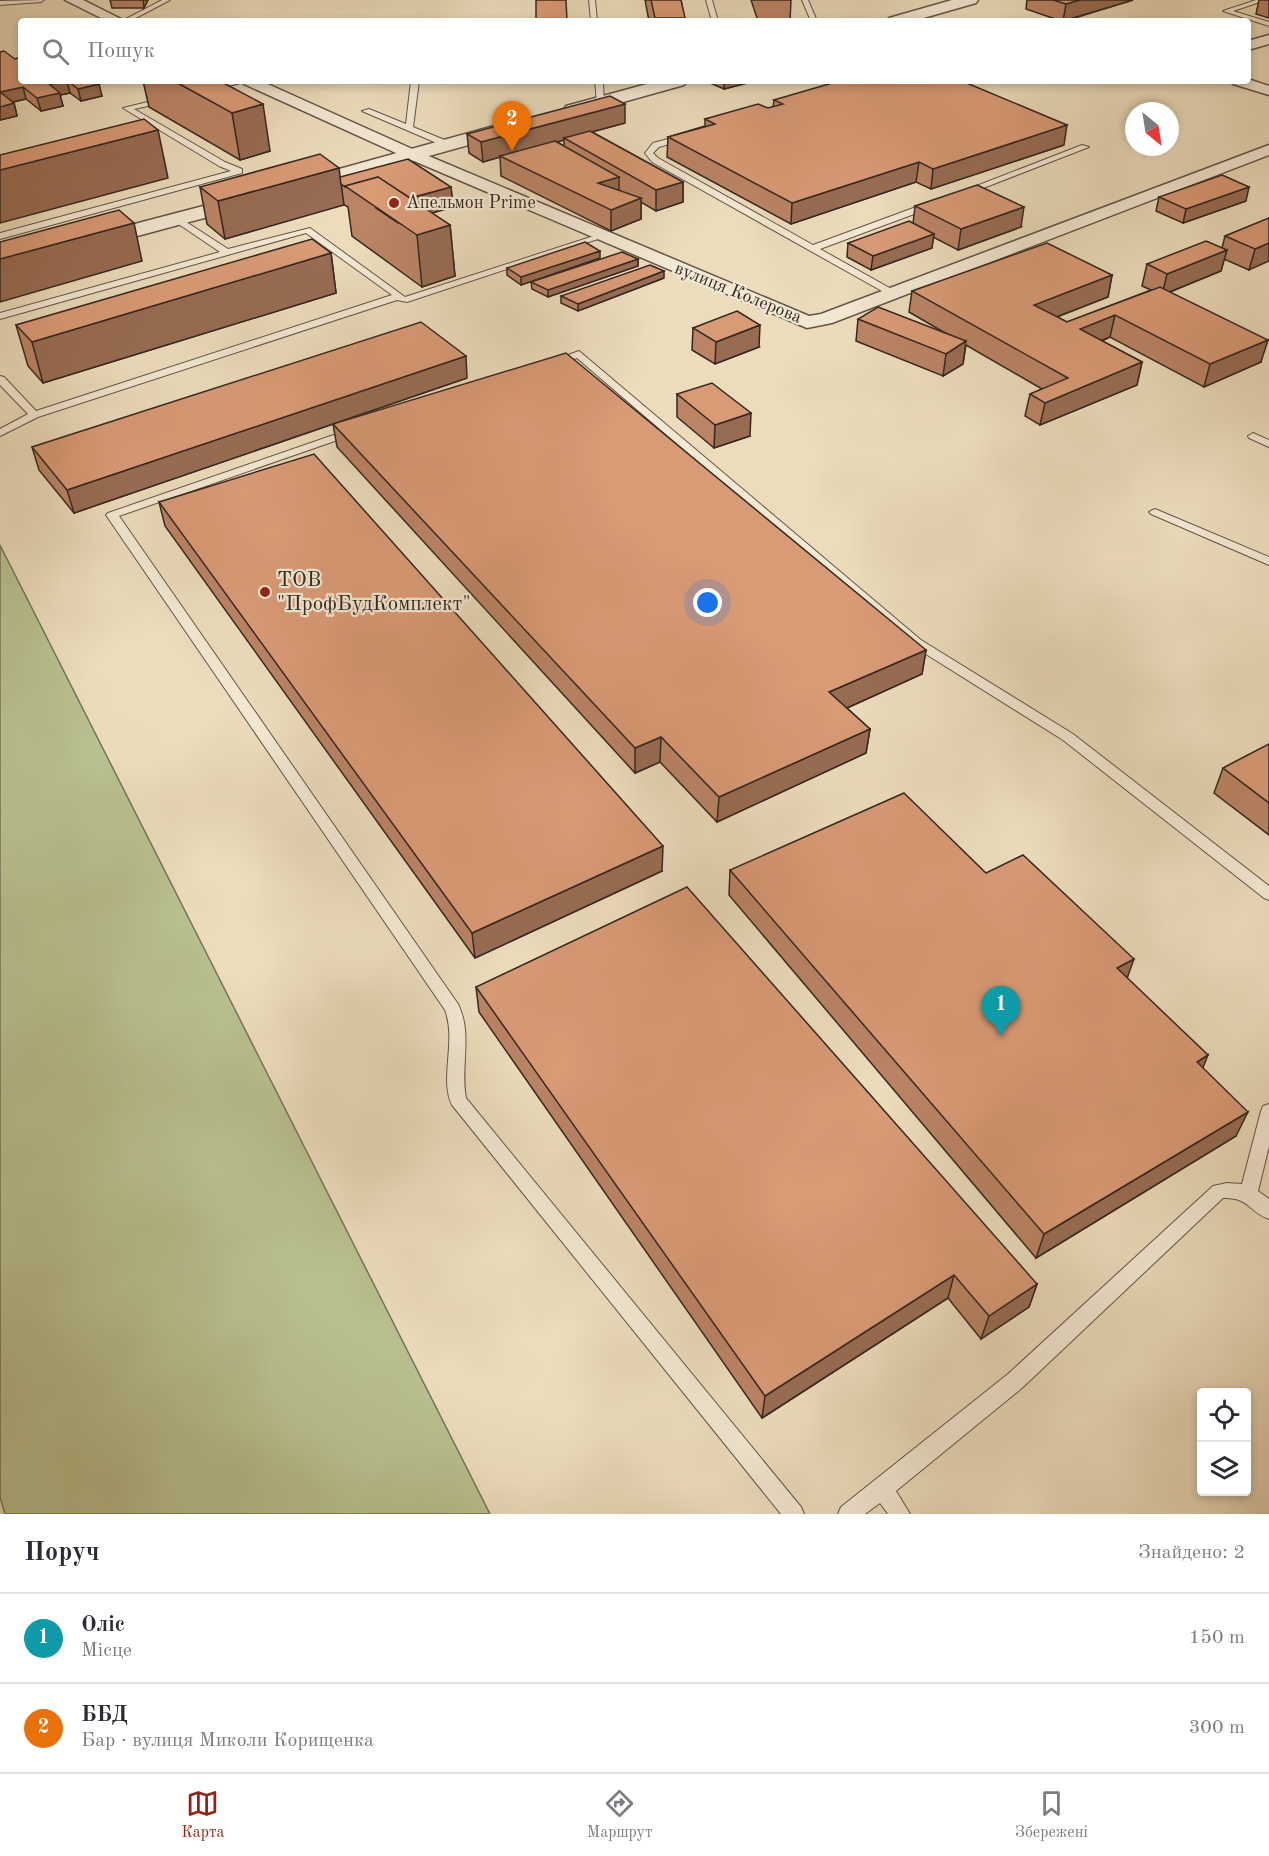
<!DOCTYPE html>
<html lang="uk">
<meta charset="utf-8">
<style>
:root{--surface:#fff;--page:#f2f2f3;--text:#2b2b33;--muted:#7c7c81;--line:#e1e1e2;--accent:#8f2418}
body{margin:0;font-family:"Old Standard TT",serif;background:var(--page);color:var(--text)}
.controls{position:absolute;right:18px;bottom:18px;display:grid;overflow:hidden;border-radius:6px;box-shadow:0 3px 9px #0003}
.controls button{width:54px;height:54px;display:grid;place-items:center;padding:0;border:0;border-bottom:2px solid var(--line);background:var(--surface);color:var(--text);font:30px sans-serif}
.compass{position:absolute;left:1125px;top:102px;width:54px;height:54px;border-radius:50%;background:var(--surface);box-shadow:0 3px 9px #0003;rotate:150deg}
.you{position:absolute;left:708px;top:603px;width:21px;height:21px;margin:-15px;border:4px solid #fff;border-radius:50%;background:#1a73e8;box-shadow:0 0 0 9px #1a73e833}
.badge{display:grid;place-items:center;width:39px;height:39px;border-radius:50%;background:var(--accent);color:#fff;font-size:20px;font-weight:700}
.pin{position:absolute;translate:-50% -50px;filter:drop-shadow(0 2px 3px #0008)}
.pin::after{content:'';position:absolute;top:32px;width:21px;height:18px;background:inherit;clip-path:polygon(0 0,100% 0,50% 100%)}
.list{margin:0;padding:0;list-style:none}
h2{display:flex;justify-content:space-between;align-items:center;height:78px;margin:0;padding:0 24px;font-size:26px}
h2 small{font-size:20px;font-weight:400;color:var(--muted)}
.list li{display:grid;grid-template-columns:39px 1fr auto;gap:18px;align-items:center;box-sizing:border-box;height:90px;padding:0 24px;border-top:2px solid var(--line)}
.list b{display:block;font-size:22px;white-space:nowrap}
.list p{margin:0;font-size:20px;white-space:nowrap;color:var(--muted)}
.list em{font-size:20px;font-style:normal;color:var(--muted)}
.icon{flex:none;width:33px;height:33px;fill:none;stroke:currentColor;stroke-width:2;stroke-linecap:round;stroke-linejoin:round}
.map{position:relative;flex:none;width:1269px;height:1514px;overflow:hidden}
.search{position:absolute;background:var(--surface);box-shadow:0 3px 9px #0003;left:18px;right:18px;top:18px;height:66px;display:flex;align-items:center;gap:15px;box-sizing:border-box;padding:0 21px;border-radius:6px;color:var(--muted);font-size:22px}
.sheet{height:258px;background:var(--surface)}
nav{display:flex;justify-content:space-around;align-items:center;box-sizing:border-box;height:84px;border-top:2px solid var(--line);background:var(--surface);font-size:16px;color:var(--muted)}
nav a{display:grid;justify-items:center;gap:3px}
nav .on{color:var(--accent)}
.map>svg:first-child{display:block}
.green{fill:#b9c08f;stroke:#767458;stroke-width:1.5}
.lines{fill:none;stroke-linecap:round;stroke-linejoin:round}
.service-casing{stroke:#625448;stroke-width:2}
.minor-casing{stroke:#625448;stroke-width:3}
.tertiary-casing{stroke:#625448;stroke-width:3}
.service{fill:#f3e8d3;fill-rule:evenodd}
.minor{fill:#f3e8d3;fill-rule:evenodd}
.tertiary{fill:#f3e8d3;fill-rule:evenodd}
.wall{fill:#bb8465;stroke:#342721;stroke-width:1.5;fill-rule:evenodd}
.shaded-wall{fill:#986c53;stroke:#342721;stroke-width:1.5}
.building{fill:#d99a76;stroke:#342721;stroke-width:1.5}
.poi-dot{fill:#8f2418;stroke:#f3e8d3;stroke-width:2}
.labels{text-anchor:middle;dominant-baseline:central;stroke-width:4.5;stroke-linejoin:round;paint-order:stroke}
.far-poi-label{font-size:18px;fill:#342721;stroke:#f3e8d3;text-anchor:start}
.far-street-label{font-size:18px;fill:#342721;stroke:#f3e8d3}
.poi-label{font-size:21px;fill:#342721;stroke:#f3e8d3;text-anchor:start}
</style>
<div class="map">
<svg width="1269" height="1514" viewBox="0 0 1269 1514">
<rect width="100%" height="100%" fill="#ecdcbc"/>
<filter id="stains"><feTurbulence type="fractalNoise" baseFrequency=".00333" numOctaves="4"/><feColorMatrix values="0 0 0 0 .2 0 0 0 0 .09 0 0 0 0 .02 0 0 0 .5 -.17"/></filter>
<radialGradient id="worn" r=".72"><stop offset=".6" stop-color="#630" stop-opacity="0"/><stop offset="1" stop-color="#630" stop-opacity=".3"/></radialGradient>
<path class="green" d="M 0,545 L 490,1514 L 5,1514 L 0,1497 Z"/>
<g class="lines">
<g class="service-casing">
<g id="service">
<path d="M 44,0 L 41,2 L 0,5 L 0,1 Z"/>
<path d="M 162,0 L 170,0 L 130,21 L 122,21 Z"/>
<path d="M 589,0 L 595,0 L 597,21 L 591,21 Z"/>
<path d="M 706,0 L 712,0 L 718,21 L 712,21 Z"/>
<path d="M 802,0 L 808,0 L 817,21 L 811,21 Z"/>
<path d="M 1256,0 L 1266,0 L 1233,11 L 1269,22 L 1269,26 L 1223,11 Z"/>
<path d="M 234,81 L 248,81 L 209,91 L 205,89 Z"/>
<path d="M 411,81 L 419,81 L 413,127 L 452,143 L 452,147 L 446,147 L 362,111 L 369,109 L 406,124 Z"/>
<path d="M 595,81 L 603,81 L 604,105 L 597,103 Z"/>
<path d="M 164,98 L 168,100 L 167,102 L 134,109 L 225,162 L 242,169 L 242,173 L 0,239 L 0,233 L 231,171 L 219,166 L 123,108 Z"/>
<path d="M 683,135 L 686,135 L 686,139 L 659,147 L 653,153 L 658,158 L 813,245 L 927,203 L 933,203 L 933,207 L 820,249 L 895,291 L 895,295 L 889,295 L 652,162 L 645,153 L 653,143 Z"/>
<path d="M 1082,145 L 1089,147 L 968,194 L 961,192 Z"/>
<path d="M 177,216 L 228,249 L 310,228 L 405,297 L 600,234 L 607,236 L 407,302 L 397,300 L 38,417 L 0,436 L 0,429 L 28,414 L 0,385 L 0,376 L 4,377 L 36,411 L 392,295 L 306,233 L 0,319 L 0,313 L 220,252 L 174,221 L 173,219 Z"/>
<path d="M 579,351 L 921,640 L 1073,734 L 1269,886 L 1269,900 L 1264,898 L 1063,740 L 913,646 L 577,358 L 554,365 L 549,362 Z"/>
<path d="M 351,429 L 355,430 L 355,434 L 119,516 L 458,1004 C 473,1034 460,1065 466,1098 L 801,1507 L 804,1514 L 781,1514 L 452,1105 C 439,1078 457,1042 445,1010 L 106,515 L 108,513 Z"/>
<path d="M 1253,433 L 1269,440 L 1269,447 L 1249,438 L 1248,436 Z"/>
<path d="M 1155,509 L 1269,557 L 1269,565 L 1151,514 L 1149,512 Z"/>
<path d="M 1269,1104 L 1269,1146 L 1258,1191 L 1269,1199 L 1269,1219 C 1249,1212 1249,1197 1223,1198 L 1022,1388 L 896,1491 L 910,1514 L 888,1514 L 880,1503 L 865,1514 L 838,1514 L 841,1507 L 1008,1374 L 1213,1186 L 1227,1183 L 1242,1184 L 1261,1111 L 1263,1106 Z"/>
</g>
</g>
<g class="minor-casing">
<g id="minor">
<path d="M 65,0 L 83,0 L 125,21 L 107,21 Z"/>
<path d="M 1269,35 L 1269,44 L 1248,50 L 1248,41 Z"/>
<path d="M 1248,79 L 1269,86 L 1269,95 L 1233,84 L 1231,81 Z"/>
<path d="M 242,81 L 261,81 L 419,152 L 809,316 L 821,314 L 1269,145 L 1269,155 L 832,323 L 807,328 L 407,158 L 244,84 Z"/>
</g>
</g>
<g class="tertiary-casing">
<g id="tertiary">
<path d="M 952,0 L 978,0 L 976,3 L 913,21 L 887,21 L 889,18 Z"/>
<path d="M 658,81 L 687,81 L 684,85 L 573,116 L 566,114 L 564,110 L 566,106 Z"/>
<path d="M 512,121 L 519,123 L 521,127 L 519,131 L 296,193 L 289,191 L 286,187 L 289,183 Z"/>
<path d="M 249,194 L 256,196 L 259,200 L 256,204 L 93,248 L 85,247 L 82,242 L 85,237 Z"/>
</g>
</g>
<use href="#service" class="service"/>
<use href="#minor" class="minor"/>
<use href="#tertiary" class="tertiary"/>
</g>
<g class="wall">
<path d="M 110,0 L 148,0 L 144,8 L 112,8 Z"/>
<path d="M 645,0 L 681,0 L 685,21 L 649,21 Z"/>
<path d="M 751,0 L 791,0 L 790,21 L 758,21 Z"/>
<path d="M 1027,0 L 1133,0 L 1065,21 L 1061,21 L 1026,9 Z"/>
<path d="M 1259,0 L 1269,0 L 1269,18 L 1256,14 Z"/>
<path d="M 0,52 L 21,81 L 96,81 L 102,96 L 81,101 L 70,93 L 60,95 L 63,106 L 41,111 L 26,99 L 13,102 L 14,103 L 17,116 L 0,120 Z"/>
<path d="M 143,81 L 220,81 L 270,151 L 240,160 L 149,107 Z"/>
<path d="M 538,81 L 570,81 L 570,82 L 538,83 Z"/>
<path d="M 710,81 L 755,81 L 724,89 L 710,83 Z"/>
<path d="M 774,100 L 1064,145 L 931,189 L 916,182 L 791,224 L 667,157 L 668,137 L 705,126 L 705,119 L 773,107 Z"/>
<path d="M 625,123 L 592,132 L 683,182 L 683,202 L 656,211 L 641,202 L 641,219 L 611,231 L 501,176 L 500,157 L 483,162 L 469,153 L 467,134 ZM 564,140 L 564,146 L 557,142 Z"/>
<path d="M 340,177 L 451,187 L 453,207 L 432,213 L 450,225 L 455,276 L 422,287 L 352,236 L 348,207 L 343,204 L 225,239 L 207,224 L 200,187 Z"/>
<path d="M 1159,197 L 1246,201 L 1183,223 L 1156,211 Z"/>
<path d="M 915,206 L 1021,227 L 958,250 L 933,237 L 932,248 L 871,270 L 847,257 L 848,243 L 913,224 Z"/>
<path d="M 1269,218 L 1249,270 L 1224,259 L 1221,271 L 1170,292 L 1261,362 L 1204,387 L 1110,337 L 1102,341 L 1142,362 L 1137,385 L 1040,425 L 1025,416 L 1030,394 L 1042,389 L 966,345 L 963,364 L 943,376 L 856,341 L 858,319 L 947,334 L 909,312 L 912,291 L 1112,275 L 1108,297 L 1057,317 L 1067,322 L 1151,290 L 1142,286 L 1147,264 L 1222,248 L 1225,236 Z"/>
<path d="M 331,253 L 336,293 L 43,383 L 28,366 L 16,325 Z"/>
<path d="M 600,258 L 521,285 L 507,275 L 507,268 Z"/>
<path d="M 638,259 L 638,266 L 548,297 L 532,289 L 531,282 Z"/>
<path d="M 664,278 L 578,311 L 561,303 L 561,296 Z"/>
<path d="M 693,328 L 759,347 L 715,364 L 692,350 Z"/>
<path d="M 467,378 L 74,513 L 39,470 L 32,447 Z"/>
<path d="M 677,394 L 750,436 L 714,448 L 677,417 Z"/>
<path d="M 333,424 L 926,650 L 922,674 L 847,708 L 870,729 L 866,753 L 717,822 L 660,762 L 635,773 L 337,447 Z"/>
<path d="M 159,502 L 662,871 L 475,958 L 165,526 Z"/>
<path d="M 1269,744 L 1269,835 L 1214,793 L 1223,768 Z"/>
<path d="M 730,870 L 986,873 L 1127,978 L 1203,1068 L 1236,1136 L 1036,1258 L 729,895 Z"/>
<path d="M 476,987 L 1037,1284 L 1029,1307 L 981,1339 L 948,1298 L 762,1418 L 479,1012 Z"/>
</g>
<g class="shaded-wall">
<path d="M 143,0 L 148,0 L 144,8 Z"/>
<path d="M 1080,0 L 1133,0 L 1063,21 L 1066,4 Z"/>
<path d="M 64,81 L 67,81 L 70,93 L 60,95 L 63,106 L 41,111 L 37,98 L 49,84 Z"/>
<path d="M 724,81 L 755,81 L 724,89 Z"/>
<path d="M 99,84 L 102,96 L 81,101 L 78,89 Z"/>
<path d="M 23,87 L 26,99 L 3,104 L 0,92 Z"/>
<path d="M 14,103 L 17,116 L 0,120 L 0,107 Z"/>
<path d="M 263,104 L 270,151 L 240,160 L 232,113 Z"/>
<path d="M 625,104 L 625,123 L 565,139 L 564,138 L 564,140 L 501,157 L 500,156 L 500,157 L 483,162 L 481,142 Z"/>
<path d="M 1067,125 L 1064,145 L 931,189 L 933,169 Z"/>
<path d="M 158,130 L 168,178 L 0,223 L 0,170 Z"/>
<path d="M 919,162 L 916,182 L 791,224 L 792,203 Z"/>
<path d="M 339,168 L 344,205 L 225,239 L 218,201 Z"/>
<path d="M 619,177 L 619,197 L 598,183 Z"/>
<path d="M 683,182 L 683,202 L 656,211 L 656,190 Z"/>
<path d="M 451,187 L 453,207 L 398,223 L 376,208 Z"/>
<path d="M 1249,187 L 1246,201 L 1183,223 L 1186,209 Z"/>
<path d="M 641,198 L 641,219 L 611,231 L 611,210 Z"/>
<path d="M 1024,207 L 1021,227 L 958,250 L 961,229 Z"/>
<path d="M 134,223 L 142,261 L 0,302 L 0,259 Z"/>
<path d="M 450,225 L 455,276 L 422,287 L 417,235 Z"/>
<path d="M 934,234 L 932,248 L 871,270 L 873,256 Z"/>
<path d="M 1269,243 L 1269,261 L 1249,270 L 1255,249 Z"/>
<path d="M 1227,250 L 1221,271 L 1162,295 L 1167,274 Z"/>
<path d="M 600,251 L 600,258 L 521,285 L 521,277 Z"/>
<path d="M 331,253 L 336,293 L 43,383 L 32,342 Z"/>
<path d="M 638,259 L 638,266 L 548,297 L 548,290 Z"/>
<path d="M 664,271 L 664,278 L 578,311 L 578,304 Z"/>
<path d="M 1112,275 L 1108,297 L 1030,327 L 1034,305 Z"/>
<path d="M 1115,315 L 1110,337 L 1075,351 L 1080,329 Z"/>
<path d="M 760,325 L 759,347 L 715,364 L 716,342 Z"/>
<path d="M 1268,340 L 1261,362 L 1204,387 L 1210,364 Z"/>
<path d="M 966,341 L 963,364 L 943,376 L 946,354 Z"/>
<path d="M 466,356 L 467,378 L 74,513 L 67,490 Z"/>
<path d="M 1142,362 L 1137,385 L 1040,425 L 1045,403 Z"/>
<path d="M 751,413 L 750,436 L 714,448 L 715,425 Z"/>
<path d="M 926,650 L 922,674 L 827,717 L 829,692 Z"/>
<path d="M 870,729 L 866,753 L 717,822 L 719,797 Z"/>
<path d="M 661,737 L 660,762 L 635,773 L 635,748 Z"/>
<path d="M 663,846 L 662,871 L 475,958 L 472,933 Z"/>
<path d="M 1134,959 L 1125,984 L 1117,968 Z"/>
<path d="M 1208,1055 L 1198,1080 L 1197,1062 Z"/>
<path d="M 1248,1112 L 1236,1136 L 1036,1258 L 1044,1234 Z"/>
<path d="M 954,1275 L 948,1298 L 762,1418 L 765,1396 Z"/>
<path d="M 1037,1284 L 1029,1307 L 981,1339 L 989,1316 Z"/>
</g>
<g class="building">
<path d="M 536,0 L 566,0 L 567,21 L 536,21 Z"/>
<path d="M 651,0 L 681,0 L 685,18 L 655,18 Z"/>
<path d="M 1053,0 L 1080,0 L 1066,4 Z"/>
<path d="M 4,51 L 15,59 L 21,57 L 21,81 L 64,81 L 49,84 L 60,93 L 37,98 L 23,87 L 0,92 L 0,52 Z"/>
<path d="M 68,81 L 96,81 L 99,84 L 78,89 Z"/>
<path d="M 174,81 L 220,81 L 263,104 L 232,113 Z"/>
<path d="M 839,81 L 962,81 L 1067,125 L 933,169 L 919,162 L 792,203 L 668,137 L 715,124 L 705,119 L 758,104 L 768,108 L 783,104 L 774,100 Z"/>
<path d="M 0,92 L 14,103 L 0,107 Z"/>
<path d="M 610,96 L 625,104 L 481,142 L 467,134 Z"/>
<path d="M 144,119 L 158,130 L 0,170 L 0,155 Z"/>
<path d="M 590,131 L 683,182 L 656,190 L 564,138 Z"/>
<path d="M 555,141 L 619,177 L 598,183 L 641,198 L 611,210 L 500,156 Z"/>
<path d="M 320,154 L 339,168 L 218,201 L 200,187 Z"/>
<path d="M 408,159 L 451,187 L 410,198 L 378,177 L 345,186 L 345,187 L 341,184 L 340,177 Z"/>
<path d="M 1222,175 L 1249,187 L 1186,209 L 1159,197 Z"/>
<path d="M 378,177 L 450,225 L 417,235 L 345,186 Z"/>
<path d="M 977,185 L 1024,207 L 961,229 L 915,206 Z"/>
<path d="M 119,210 L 134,223 L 0,259 L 0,242 Z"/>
<path d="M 1269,218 L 1269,243 L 1255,249 L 1225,236 Z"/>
<path d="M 909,221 L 934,234 L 873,256 L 848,243 Z"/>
<path d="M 312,239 L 331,253 L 32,342 L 16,325 Z"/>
<path d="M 1206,241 L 1227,250 L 1167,274 L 1147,264 Z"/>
<path d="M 585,242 L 600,251 L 521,277 L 507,268 Z"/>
<path d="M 1047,243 L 1112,275 L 1034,305 L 1067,322 L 1160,287 L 1268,340 L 1210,364 L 1115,315 L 1080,329 L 1142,362 L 1045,403 L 1030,394 L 1068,378 L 912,291 Z"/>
<path d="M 622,252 L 638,259 L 548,290 L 531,282 Z"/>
<path d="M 650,265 L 664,271 L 578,304 L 561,296 Z"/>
<path d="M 878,307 L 966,341 L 946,354 L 858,319 Z"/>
<path d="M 737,311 L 760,325 L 716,342 L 693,328 Z"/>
<path d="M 421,322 L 466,356 L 67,490 L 32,447 Z"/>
<path d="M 566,353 L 926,650 L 829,692 L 870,729 L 719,797 L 661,737 L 635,748 L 333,424 Z"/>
<path d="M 712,383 L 751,413 L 715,425 L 677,394 Z"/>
<path d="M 314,454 L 663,846 L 472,933 L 159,502 Z"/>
<path d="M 1269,744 L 1269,803 L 1223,768 Z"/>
<path d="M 904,793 L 986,873 L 1023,855 L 1134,959 L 1117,968 L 1208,1055 L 1197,1062 L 1248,1112 L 1044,1234 L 730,870 Z"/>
<path d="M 687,887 L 1037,1284 L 989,1316 L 954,1275 L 765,1396 L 476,987 Z"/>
</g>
<g class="poi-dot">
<circle cx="394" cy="203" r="6"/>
<circle cx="265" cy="592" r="6"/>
</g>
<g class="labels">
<g class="far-poi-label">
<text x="406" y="203">Апельмон Prime</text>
</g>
<g class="far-street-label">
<text transform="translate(738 293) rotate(22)">вулиця Колерова</text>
</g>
<g class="poi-label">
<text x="277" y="580">ТОВ<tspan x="277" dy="24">"ПрофБудКомплект"</tspan></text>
</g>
</g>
<rect width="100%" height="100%" filter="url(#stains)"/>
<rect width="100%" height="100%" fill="url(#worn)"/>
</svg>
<div class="controls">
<button><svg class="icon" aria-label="locate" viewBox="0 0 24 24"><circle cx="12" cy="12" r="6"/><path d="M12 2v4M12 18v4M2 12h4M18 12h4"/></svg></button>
<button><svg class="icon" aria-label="layers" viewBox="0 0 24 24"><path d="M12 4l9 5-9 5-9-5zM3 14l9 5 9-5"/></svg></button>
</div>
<svg class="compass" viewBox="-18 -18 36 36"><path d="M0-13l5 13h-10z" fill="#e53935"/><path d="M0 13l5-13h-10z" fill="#7c7c81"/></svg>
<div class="you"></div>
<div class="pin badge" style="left:1001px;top:1036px;background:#0f9aa8">1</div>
<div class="pin badge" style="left:512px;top:151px;background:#e8710a">2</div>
<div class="search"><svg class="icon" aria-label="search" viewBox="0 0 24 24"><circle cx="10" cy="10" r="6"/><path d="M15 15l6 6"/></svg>Пошук</div>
</div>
<section class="sheet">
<h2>Поруч<small>Знайдено: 2</small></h2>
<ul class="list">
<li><span class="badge" style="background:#0f9aa8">1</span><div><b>Оліс</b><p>Місце</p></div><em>150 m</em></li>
<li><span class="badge" style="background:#e8710a">2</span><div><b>ББД</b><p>Бар · вулиця Миколи Корищенка</p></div><em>300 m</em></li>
</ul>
</section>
<nav>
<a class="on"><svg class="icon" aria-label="map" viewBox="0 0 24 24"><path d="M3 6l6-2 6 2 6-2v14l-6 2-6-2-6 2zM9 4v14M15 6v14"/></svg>Карта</a>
<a><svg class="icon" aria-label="directions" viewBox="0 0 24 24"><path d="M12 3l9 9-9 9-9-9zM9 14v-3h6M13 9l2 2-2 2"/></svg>Маршрут</a>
<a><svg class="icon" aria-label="saved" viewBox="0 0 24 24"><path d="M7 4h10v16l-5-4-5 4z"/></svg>Збережені</a>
</nav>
